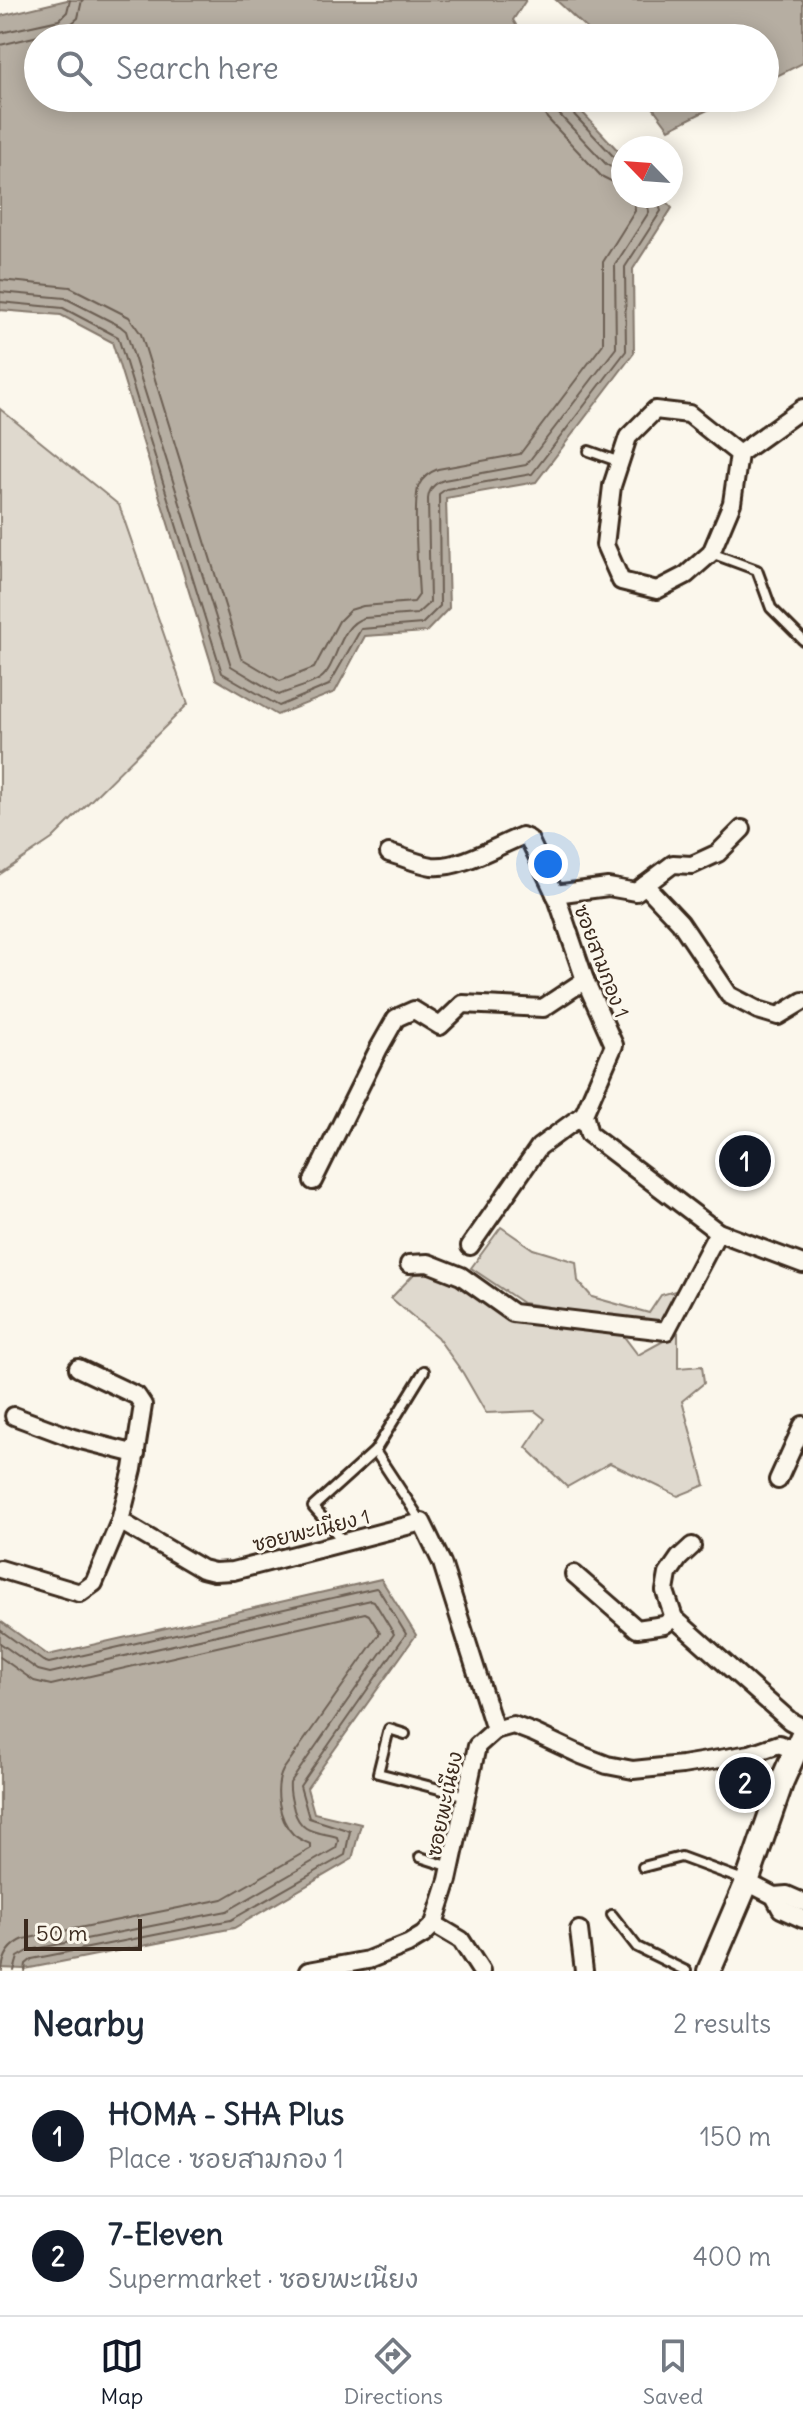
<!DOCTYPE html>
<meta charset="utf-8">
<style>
:root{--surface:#fff;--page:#f6f6f7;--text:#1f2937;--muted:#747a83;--line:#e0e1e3;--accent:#111827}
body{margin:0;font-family:Delius,"Playpen Sans Thai",sans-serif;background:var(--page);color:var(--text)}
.compass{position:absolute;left:611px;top:136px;width:72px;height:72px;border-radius:50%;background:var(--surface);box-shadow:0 4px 20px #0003;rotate:295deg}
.scale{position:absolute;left:24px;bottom:20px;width:118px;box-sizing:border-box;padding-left:8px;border:4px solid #3b2a1e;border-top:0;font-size:22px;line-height:28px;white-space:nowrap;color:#3b2a1e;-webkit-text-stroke:6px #fbf7ec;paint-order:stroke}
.you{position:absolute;left:548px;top:864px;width:28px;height:28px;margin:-20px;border:6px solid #fff;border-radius:50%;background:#1a73e8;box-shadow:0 0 0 12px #1a73e833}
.badge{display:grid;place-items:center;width:52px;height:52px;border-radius:50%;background:var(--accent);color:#fff;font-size:26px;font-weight:700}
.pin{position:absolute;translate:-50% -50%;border:4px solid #fff;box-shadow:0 2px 8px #0006}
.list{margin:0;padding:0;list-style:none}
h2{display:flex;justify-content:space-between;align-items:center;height:104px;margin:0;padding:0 32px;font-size:34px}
h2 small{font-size:26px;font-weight:400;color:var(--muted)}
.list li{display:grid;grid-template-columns:52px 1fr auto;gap:24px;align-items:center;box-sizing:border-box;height:120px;padding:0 32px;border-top:2px solid var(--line)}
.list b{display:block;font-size:30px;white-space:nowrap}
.list p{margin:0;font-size:26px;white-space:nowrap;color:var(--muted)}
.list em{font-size:26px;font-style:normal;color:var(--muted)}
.icon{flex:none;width:44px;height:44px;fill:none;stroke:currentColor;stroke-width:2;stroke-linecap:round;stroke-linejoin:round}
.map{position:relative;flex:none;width:803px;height:1971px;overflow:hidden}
.search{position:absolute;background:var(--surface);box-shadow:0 4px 20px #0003;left:24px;right:24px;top:24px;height:88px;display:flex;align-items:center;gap:20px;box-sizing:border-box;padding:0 28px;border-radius:44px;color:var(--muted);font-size:30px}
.sheet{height:344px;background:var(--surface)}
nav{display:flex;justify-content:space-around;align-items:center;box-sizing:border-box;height:112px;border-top:2px solid var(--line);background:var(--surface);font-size:22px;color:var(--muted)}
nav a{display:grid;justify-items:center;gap:4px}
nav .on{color:var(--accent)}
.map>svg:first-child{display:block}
.green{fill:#dfd9ce;stroke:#8d8276;stroke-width:2}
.water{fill:#b6aea2;stroke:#85796d;stroke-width:2}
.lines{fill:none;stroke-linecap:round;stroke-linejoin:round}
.shore{stroke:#6c5f53;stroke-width:2}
.lane-casing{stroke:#3b2a1e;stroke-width:14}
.street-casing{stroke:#3b2a1e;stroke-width:22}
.secondary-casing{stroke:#3b2a1e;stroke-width:28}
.lane{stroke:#fbf7ec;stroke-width:8}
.street{stroke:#fbf7ec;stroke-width:16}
.secondary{stroke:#fbf7ec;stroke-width:22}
.labels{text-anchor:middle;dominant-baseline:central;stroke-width:6;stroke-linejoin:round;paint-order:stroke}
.street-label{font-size:20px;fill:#3b2a1e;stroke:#fbf7ec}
</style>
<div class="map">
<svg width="803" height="1971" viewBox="0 0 803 1971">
<rect width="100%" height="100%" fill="#fbf7ec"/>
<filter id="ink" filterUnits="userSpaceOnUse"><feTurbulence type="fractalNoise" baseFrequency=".0125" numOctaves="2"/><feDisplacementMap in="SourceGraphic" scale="16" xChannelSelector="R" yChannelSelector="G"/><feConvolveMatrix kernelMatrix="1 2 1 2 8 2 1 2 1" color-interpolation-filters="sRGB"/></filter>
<g filter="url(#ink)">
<g class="green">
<path d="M 0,409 L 119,505 L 188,704 L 52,839 L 0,874 Z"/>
<path d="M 501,1227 L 533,1249 L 576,1262 L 578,1281 L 592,1297 L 649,1313 L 661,1295 L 682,1289 L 662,1322 L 654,1323 L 523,1303 L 471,1268 Z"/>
<path d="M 414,1274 L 432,1274 L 461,1286 L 514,1321 L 622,1334 L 638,1355 L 678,1333 L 678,1368 L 702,1366 L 704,1383 L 682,1401 L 705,1485 L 678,1496 L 610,1463 L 567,1487 L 526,1447 L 545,1419 L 535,1411 L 486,1413 L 463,1373 L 437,1337 L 391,1298 Z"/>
</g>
<g class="water">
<path d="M 67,0 L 526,0 L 513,20 L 524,38 L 38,38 L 38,98 L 569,98 L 623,156 L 623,196 L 661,196 L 672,208 L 633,269 L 634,353 L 536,482 L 446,498 L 449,608 L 426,632 L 365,636 L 335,692 L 277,715 L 216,679 L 112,342 L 61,315 L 0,310 L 0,16 Z"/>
<path d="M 556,0 L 803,0 L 803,63 L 765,82 L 765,38 L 597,38 Z"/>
<path d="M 646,98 L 732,98 L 669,129 Z"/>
<path d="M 381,1579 L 416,1635 L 307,1788 L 314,1813 L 361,1824 L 352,1859 L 234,1928 L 25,1969 L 0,1968 L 0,1621 L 48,1655 Z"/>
</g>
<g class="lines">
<g class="shore">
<path d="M 0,33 L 59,20 L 67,12 L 70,0"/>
<path d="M 0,45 L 64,30 L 78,18 L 82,0"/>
<path d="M 541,98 L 543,110 L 547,118 L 601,176 L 613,182 L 623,183"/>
<path d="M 553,98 L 558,113 L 606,164 L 614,169 L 623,171"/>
<path d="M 564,98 L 566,106 L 614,157 L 623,160"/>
<path d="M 0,280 L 70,287 L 129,317 L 141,334 L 241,658 L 280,681 L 314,668 L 339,621 L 350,610 L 363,606 L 414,602 L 419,595 C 418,574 412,501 419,485 C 423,477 430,472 438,469 L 520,454 L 603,344 L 603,262 L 635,211 L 634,196"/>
<path d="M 0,292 L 65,298 L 120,326 L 126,331 L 231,666 L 279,695 C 290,690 312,685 321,678 C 338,665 338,625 364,618 L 417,614 L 430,602 L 428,499 C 429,489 434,483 444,480 L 526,465 L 616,348 L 615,265 L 649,212 L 646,196"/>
<path d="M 0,302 L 63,308 L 118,337 L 222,673 L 279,706 L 329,685 L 361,629 L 422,624 L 440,606 L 439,494 L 446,489 L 532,474 L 626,351 L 625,267 L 661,211 L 656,196"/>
<path d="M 0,1630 L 43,1661 L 49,1663 L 376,1588 L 379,1590 L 406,1634 L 300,1786 L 309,1818 L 350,1831 L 345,1855 L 231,1920 L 32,1959 L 26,1964 L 25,1971"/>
<path d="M 0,1643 L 38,1670 L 50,1673 L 371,1600 L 374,1601 L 394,1634 L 290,1783 C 289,1793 292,1801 294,1810 C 301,1834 316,1831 337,1837 L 338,1841 L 336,1848 L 227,1911 L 30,1950 L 18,1957 L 14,1971"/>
<path d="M 0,1657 L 34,1681 L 51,1685 L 365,1613 L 369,1615 L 380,1633 L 283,1770 C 274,1787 278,1819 293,1834 C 298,1839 304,1841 310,1844 L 310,1849 L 223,1899 L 24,1939 C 10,1945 3,1956 2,1971"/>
</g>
<g class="lane-casing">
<g id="lane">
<path d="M 589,451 L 620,462"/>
<path d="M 711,553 L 757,570 L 771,608 L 803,640"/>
<path d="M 421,1521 L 375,1451 L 424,1371"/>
<path d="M 344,1542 L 313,1507 L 375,1451"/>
<path d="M 405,1734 L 389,1729 L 378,1773 L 466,1796"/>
<path d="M 420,1857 L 451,1867"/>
<path d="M 643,1867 L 681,1857 L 746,1881"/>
<path d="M 612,1915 L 637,1947 L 686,1971"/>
</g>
</g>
<g class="street-casing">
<g id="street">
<path d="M 739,454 L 689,414 L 655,410 L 628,437 L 612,486 L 605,545 L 621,581 L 657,590 L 686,575 L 711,553 L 732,503 L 739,454 L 803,408"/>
<path d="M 389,853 C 403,857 418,864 432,866 C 459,869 497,846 522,836 L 529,839 L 557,898 L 585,980 L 614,1045 L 584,1114 L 589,1134 L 718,1232 L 803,1264"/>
<path d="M 645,885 L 680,922 L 729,995 L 758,1010 L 778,1016 L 803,1001"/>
<path d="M 555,894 L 608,887 L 636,892 L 673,864 L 692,865 L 718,853 L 742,829"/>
<path d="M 313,1181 L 379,1048 L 396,1018 L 414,1010 L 440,1026 L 463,1004 L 543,1008 L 585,980"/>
<path d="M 470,1246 L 539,1147 L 584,1114"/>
<path d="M 409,1264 L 428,1263 L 461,1276 L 513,1313 L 666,1331 L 718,1232"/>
<path d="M 78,1368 L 137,1396 L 143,1405 L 133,1469 L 120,1521 L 202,1569 L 214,1572 L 233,1571 L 422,1522 L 442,1563 L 495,1730"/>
<path d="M 14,1416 L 73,1438 L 136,1454"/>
<path d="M 778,1480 L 803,1425"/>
<path d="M 692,1546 L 679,1558 L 668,1574 L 665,1591 L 674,1618 L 790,1721 L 803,1728"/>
<path d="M 0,1569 L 80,1593 L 94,1583 L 120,1521"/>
<path d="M 574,1574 L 637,1629 L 664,1625 L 674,1618"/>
<path d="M 747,1882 L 774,1896 L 781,1909 L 803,1919"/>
<path d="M 774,1896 L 787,1895 L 803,1902"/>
<path d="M 434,1924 L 461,1940 L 481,1971"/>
<path d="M 579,1930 L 584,1971"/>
<path d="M 308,1971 L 368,1960 L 408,1944 L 423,1935 L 434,1924 L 448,1880 L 477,1746 L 495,1730 L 513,1725 L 534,1733 L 581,1755 L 607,1765 L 633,1770 L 682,1765 L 750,1754 L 779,1744 L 794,1750"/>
</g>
</g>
<g class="secondary-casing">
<path id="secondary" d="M 709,1971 L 747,1882 L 782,1781 L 803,1734"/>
</g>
<use href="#lane" class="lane"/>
<use href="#street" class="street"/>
<use href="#secondary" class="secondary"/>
</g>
</g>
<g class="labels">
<g class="street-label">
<text transform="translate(602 961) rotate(69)">ซอยสามกอง 1</text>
<text transform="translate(311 1530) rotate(-14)">ซอยพะเนียง 1</text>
<text transform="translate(444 1804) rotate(-78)">ซอยพะเนียง</text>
</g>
</g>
</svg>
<svg class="compass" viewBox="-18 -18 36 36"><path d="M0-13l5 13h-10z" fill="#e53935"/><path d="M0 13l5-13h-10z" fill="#747a83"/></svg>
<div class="scale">50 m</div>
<div class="you"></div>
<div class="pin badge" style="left:745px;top:1161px">1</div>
<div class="pin badge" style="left:745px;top:1783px">2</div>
<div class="search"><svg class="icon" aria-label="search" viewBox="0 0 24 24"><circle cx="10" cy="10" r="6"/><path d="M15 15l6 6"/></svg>Search here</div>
</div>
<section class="sheet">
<h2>Nearby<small>2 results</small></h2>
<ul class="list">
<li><span class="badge">1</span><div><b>HOMA - SHA Plus</b><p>Place · ซอยสามกอง 1</p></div><em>150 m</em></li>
<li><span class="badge">2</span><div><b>7-Eleven</b><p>Supermarket · ซอยพะเนียง</p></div><em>400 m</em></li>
</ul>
</section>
<nav>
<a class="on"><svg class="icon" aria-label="map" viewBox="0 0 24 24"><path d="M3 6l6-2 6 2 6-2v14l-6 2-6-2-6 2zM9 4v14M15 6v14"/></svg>Map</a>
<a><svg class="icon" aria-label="directions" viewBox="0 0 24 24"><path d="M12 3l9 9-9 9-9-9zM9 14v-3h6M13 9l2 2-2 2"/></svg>Directions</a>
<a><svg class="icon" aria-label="saved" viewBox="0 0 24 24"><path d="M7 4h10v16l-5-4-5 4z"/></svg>Saved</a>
</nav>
